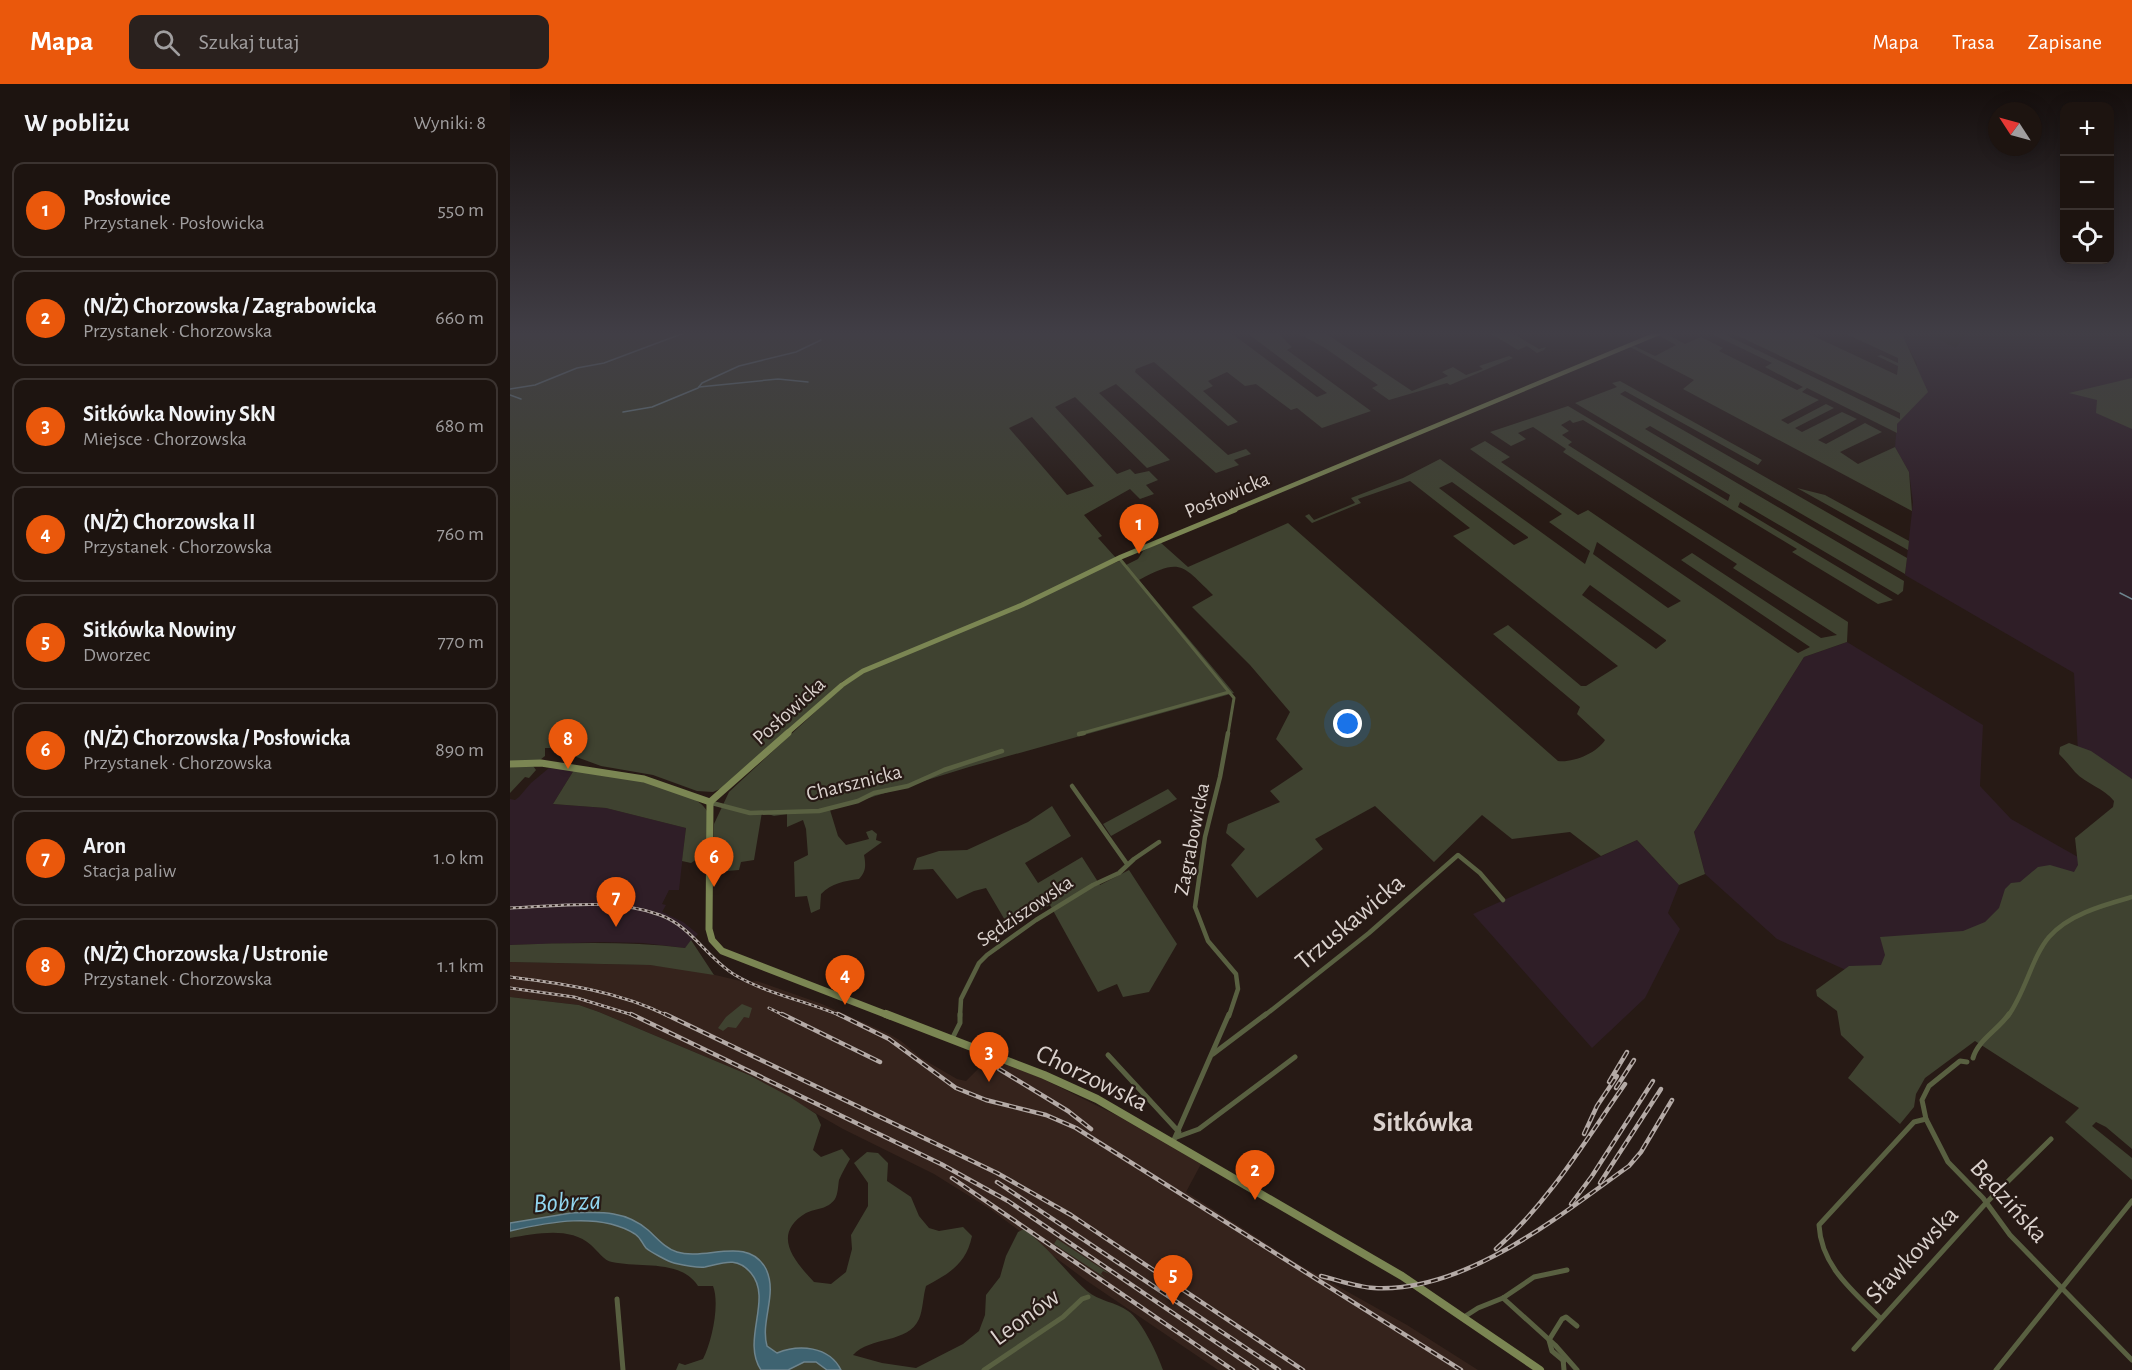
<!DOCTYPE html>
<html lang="pl">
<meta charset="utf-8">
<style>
:root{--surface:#1d1410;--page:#2a211e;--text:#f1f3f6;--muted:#a09e9f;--line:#3b3330;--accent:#ea580c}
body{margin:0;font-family:"Alegreya Sans",sans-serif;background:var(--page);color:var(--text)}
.controls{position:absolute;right:18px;top:18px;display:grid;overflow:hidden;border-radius:12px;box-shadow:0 3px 15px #0003}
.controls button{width:54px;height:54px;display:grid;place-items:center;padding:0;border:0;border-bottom:2px solid var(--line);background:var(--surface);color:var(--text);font:30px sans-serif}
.compass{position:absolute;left:1478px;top:18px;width:54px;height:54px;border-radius:50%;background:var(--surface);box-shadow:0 3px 15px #0003;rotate:306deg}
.you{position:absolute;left:838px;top:640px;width:21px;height:21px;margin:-15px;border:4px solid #fff;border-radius:50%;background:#1a73e8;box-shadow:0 0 0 9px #1a73e833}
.badge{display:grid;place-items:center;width:39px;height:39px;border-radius:50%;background:var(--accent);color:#fff;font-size:20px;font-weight:700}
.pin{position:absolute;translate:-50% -50px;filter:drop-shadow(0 2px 3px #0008)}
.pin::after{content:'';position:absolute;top:32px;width:21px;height:18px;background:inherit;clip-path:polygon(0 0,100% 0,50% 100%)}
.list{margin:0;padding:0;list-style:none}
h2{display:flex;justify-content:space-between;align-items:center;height:78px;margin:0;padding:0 24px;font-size:26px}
h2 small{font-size:20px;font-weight:400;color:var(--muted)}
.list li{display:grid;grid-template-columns:39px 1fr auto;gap:18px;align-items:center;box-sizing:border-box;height:96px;margin:0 12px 12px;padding:0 12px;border:2px solid var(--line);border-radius:12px}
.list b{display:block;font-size:22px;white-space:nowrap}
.list p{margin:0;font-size:20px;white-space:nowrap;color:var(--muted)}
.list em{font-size:20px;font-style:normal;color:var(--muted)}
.icon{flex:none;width:33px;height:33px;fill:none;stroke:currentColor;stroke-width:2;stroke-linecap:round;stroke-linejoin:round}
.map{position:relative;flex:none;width:1622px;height:1286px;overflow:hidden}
header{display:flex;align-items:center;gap:36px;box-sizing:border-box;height:84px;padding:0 30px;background:var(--accent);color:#fff}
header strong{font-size:28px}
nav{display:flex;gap:33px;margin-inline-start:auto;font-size:21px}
.search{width:420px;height:54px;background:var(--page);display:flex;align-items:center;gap:15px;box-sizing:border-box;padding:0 21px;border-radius:12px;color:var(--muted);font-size:22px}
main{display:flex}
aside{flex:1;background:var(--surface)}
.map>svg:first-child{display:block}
.industrial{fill:#2f1e27}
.built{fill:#35231c}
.green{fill:#3f4230;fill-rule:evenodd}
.water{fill:#3e6371;stroke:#6d848d;stroke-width:1.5}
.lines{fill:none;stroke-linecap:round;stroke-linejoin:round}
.stream{stroke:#6d848d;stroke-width:1.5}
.street-far2{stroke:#596041;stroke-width:3}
.street-far1{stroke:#596041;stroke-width:4.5}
.street{stroke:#596041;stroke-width:5}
.secondary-far3{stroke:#7b8653;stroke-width:4.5}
.secondary-far2{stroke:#7b8653;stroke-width:5}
.secondary-far1{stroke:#7b8653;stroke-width:7}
.secondary{stroke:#7b8653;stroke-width:8}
.rail-far1-casing{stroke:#b4aaa6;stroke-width:3}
.rail-casing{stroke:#b4aaa6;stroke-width:4.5}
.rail-far1{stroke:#271a15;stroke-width:1.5;stroke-dasharray:3;stroke-linecap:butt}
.rail{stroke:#271a15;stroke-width:2;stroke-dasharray:7;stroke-linecap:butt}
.labels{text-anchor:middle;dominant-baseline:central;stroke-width:4.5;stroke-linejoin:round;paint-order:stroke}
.street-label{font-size:21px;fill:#dad1cd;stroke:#271a15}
.near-street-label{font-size:26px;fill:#dad1cd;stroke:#271a15}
.near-neighbourhood-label{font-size:27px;font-weight:bold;fill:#dad1cd;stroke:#271a15}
.near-water-label{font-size:27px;font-style:italic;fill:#92d6f0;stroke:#271a15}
</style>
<header>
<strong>Mapa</strong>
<div class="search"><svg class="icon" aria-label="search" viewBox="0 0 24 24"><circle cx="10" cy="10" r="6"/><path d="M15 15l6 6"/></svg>Szukaj tutaj</div>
<nav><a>Mapa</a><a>Trasa</a><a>Zapisane</a></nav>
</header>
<main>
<aside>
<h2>W pobliżu<small>Wyniki: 8</small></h2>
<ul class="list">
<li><span class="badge">1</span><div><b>Posłowice</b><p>Przystanek · Posłowicka</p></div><em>550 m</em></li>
<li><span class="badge">2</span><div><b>(N/Ż) Chorzowska / Zagrabowicka</b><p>Przystanek · Chorzowska</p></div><em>660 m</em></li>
<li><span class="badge">3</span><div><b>Sitkówka Nowiny SkN</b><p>Miejsce · Chorzowska</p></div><em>680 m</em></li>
<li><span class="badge">4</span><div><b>(N/Ż) Chorzowska II</b><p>Przystanek · Chorzowska</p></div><em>760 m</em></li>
<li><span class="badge">5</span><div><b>Sitkówka Nowiny</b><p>Dworzec</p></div><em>770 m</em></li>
<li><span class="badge">6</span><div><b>(N/Ż) Chorzowska / Posłowicka</b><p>Przystanek · Chorzowska</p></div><em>890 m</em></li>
<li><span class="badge">7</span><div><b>Aron</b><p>Stacja paliw</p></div><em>1.0 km</em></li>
<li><span class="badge">8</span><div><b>(N/Ż) Chorzowska / Ustronie</b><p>Przystanek · Chorzowska</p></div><em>1.1 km</em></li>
</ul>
</aside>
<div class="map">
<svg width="1622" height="1286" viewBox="0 0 1622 1286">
<rect width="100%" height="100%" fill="#271a15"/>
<g class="industrial">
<path d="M 1396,249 L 1416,249 L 1446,264 L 1456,249 L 1622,249 L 1622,709 L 1568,669 L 1564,589 L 1395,491 L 1403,418 L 1399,388 L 1385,363 L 1387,340 L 1390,336 L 1407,280 L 1393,252 Z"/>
<path d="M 1337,558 L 1473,641 L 1470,702 L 1501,735 L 1612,798 L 1347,891 L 1267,855 L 1195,790 L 1184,748 L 1294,573 Z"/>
<path d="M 39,684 L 64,686 L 43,720 L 96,724 L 176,744 L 169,806 L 159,806 L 152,820 L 156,821 L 152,828 L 173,838 L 188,850 L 175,864 L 133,859 L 92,858 L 0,861 L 0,715 L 5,716 L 9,713 L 21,699 Z"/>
<path d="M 1127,756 L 1169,801 L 1158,829 L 1170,845 L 1135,914 L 1082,964 L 963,830 Z"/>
</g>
<path class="built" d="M 0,878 L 140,881 L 184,886 L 235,898 L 247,897 L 312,920 L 379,950 L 391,957 L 411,974 L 447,995 L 456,997 L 470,983 L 488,978 L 529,993 L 608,1032 L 691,1080 L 676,1108 L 788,1180 L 897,1241 L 968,1286 L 708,1286 L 577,1197 L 480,1125 L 424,1090 L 333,1045 L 239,991 L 89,928 L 69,921 L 0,913 Z"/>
<g class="green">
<path d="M 0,249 L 721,249 L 807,313 L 817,309 L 737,249 L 768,249 L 782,263 L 777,266 L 861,327 L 812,344 L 787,324 L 781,326 L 746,300 L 735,302 L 717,288 L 698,297 L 703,302 L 693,307 L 728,338 L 718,342 L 644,278 L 626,285 L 625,288 L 718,371 L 736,365 L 741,370 L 724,376 L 729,381 L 706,389 L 606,300 L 589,309 L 660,376 L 637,384 L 565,313 L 545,323 L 607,390 L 620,385 L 625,390 L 639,387 L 648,396 L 636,401 L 644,410 L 630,415 L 620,405 L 574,431 L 592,452 L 588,454 L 606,474 L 522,515 L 333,597 L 212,704 L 203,708 L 187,707 L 143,691 L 91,682 L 42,664 L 35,664 L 35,672 L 30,676 L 0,679 ZM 522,333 L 584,402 L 557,411 L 499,344 Z"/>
<path d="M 788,249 L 815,249 L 902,307 L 938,292 L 932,288 L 943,283 L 956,291 L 973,285 L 969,282 L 999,272 L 1003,274 L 940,301 L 937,299 L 879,316 L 862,304 L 868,301 L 815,264 Z"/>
<path d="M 980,249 L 1002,249 L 1029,265 L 1036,263 L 1034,266 L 1027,269 L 1017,262 L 1008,266 Z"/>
<path d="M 1155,249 L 1175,260 L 1191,253 L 1213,264 L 1209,267 L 1287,306 L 1293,303 L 1255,283 L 1262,279 L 1202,250 L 1218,249 L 1216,251 L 1390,335 L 1390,329 L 1222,249 L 1297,249 L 1387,291 L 1388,282 L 1367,272 L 1371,271 L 1388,279 L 1388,274 L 1334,249 L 1396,249 L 1393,252 L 1418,308 L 1387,340 L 1387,349 L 1297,304 L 1292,308 L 1309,316 L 1271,336 L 1278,340 L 1316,320 L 1324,324 L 1285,344 L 1292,348 L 1332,328 L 1347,335 L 1308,356 L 1316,360 L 1355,339 L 1372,348 L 1330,368 L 1348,380 L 1385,363 L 1399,388 L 1402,427 L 1173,305 L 1184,296 L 1120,263 L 1124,262 L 1145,272 L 1166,261 L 1148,251 Z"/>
<path d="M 1622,294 L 1622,345 L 1586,329 L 1587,316 L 1559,309 Z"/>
<path d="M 1110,297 L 1252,376 L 1248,381 L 1115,307 L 1110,310 L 1397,474 L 1395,490 L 1140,342 L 1135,345 L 1394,497 L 1393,507 L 1388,511 L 1230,418 L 1228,423 L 1383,516 L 1368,520 L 1282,468 L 1287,465 L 1073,336 L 1063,339 L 1060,336 L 1051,341 L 1059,347 L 1052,351 L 1062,358 L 1058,361 L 1338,538 L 1337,558 L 1294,573 L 1184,748 L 1195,790 L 1169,801 L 1127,756 L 1091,772 L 1060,748 L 1002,755 L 972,731 L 924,778 L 865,722 L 805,755 L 813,765 L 747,814 L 721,781 L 735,765 L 716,749 L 718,740 L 770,718 L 760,707 L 793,685 L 766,655 L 780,628 L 740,581 L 682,523 L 703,511 C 671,480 671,474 629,496 L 724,609 L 459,683 L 320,726 L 328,752 L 336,761 L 359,755 L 356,748 L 362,746 L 367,750 L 366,756 L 372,758 L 354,771 C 356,781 356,788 349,795 C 334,797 322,799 311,810 L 310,825 L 301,829 L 297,812 L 285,813 L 284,778 L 298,771 L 296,745 L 293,736 L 277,743 L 277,730 L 264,732 L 252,728 L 244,776 L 231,778 L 229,786 L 203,788 L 204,740 L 219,708 L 332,603 L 362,584 L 609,477 L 616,481 L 628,475 L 633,467 L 650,458 L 678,483 L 778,439 L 1048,677 C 1063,679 1087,669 1095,656 L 1067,630 L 1070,623 L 983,550 L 998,541 L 1071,602 L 1076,602 L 1108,582 L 943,452 L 960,444 L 900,397 L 848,415 L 851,419 L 802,439 L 795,432 L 799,430 L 804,436 L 845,419 L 841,414 L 893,394 L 930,375 L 1075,480 L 1080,467 L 1039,438 L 1052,430 L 960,365 L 975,357 L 1000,373 L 991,378 L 1068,431 L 1078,426 L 1288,569 L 1300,563 L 1171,476 L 1182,469 L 1311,554 L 1327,551 L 1223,484 L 1227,480 L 1053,368 L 1056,365 L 1023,343 L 1008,349 L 1016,355 L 1001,362 L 980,348 L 1058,322 L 1218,417 L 1220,411 L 1065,319 L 1107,303 L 1102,299 ZM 942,398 L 1018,453 L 1018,454 L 1004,461 L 929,404 ZM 1087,458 L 1171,517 L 1158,524 L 1083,470 ZM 1080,501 L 1156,556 L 1156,557 L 1146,565 L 1072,511 Z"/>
<path d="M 1287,404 L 1315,411 L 1399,457 L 1398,466 Z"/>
<path d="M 1559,659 L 1581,667 L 1622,695 L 1622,1065 L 1596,1043 L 1586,1038 L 1582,1042 L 1622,1074 L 1622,1096 L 1555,1038 L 1569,1024 L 1465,957 L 1415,994 L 1406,1010 L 1404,1023 L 1390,1040 L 1338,994 L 1354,973 L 1331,951 L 1327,927 L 1307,912 L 1306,906 L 1339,882 L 1371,881 L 1375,871 L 1370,853 L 1453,847 L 1475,838 L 1489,824 L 1495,805 L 1501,799 L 1510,798 L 1528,783 L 1540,781 L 1564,788 L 1568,781 L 1565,754 L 1603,723 L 1604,717 C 1594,704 1576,700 1565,688 C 1560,682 1555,676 1549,670 L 1550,663 Z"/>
<path d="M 21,679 L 26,686 L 19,694 L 15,693 L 0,709 L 0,681 Z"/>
<path d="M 64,686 C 92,690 185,702 197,727 L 198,768 L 181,779 L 172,777 L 176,744 L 96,724 L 43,720 Z"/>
<path d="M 658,705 L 667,715 L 601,752 L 593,740 Z"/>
<path d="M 542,722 L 561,752 L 515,779 L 528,799 L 572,773 L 590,801 L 619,786 L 667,860 L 639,908 L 613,913 L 607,900 L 588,908 L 540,821 L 499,843 L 476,804 L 464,807 L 447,815 L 423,785 L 403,786 L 407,774 L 429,767 L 457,766 L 518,738 Z"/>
<path d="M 181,856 L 204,891 L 140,881 L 0,878 L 0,861 C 59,859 117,857 175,864 Z"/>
<path d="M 0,913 L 69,921 L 89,928 L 239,991 L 280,1013 L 306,1030 L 311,1041 L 303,1066 L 311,1073 L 332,1065 L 340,1075 C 336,1082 332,1089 329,1096 C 328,1102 328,1110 325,1115 C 317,1126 306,1124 296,1129 C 261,1150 284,1177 304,1198 L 321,1200 L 336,1188 L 342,1165 L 341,1151 L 358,1122 L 358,1099 L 344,1079 L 357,1068 L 368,1069 L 378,1079 L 377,1097 L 401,1113 L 409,1132 L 419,1144 L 429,1147 L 453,1143 L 462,1152 C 456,1180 440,1189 416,1202 C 413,1212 413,1226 409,1235 C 398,1260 360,1252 343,1271 L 372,1279 L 406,1284 L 453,1260 L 469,1247 L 475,1231 L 476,1211 L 490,1193 L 496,1172 L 508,1148 L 514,1145 C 538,1163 555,1187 577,1207 C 588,1217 606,1218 618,1227 C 631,1235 648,1271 653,1286 L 166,1286 L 169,1279 L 175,1281 L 193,1275 C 202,1257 210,1220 203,1202 L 188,1202 C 171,1175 129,1184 102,1178 C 94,1177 87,1166 81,1161 C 59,1142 26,1150 0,1154 Z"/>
<path d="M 232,920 L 242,924 L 239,934 L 234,933 L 226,944 L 218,943 L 213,947 L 208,944 L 216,933 Z"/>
<path d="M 547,1155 L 600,1190 L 593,1187 L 591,1190 L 597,1195 L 544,1160 Z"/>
</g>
<path class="water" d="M 61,1129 C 90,1128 115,1126 138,1146 C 147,1154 156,1165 167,1168 C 196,1177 238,1151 256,1185 C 268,1210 250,1237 257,1262 L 267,1269 C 289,1260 319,1262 331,1286 L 317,1286 L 306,1278 L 294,1278 L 278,1286 L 251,1286 C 231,1256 263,1215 241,1189 C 227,1172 213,1179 195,1183 C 186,1184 173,1181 164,1179 C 159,1178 139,1167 136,1164 C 132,1159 131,1154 125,1150 C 90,1128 38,1138 0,1147 L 0,1139 Z"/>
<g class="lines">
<g class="stream">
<path d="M 189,303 L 268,295 L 298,298"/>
<path d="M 0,305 L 25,301 L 67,284 L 94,279 L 174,249"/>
<path d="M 0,311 L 11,315"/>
<path d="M 113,328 L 142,323 L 188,304 L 192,299 L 229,282 L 286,268 L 311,256"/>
<path d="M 1610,509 L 1622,515"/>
</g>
<g class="street-far2">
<path d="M 609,474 L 724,614 L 718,650"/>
<path d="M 569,650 L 719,608"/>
</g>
<g class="street-far1">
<path d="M 718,649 L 710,693 L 695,753 L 685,823 L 698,857 L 726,890 L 728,905 L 719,932"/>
<path d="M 569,650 L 574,649"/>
<path d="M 562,702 L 617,780"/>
<path d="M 202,719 L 240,729 L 309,727 L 348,717 L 364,709 L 398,702 L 434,686 L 492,667"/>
<path d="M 450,932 L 451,915 L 469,879 L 477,871 L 526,836 L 583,801 L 609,789 L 624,775 L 649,758"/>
<path d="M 754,932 L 859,849 L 948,771 L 970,789 L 993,816"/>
<path d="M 1498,932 C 1515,909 1522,873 1539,853 C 1559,830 1594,821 1622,813"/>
</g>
<g class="street">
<path d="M 442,955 L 450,939 L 450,930"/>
<path d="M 703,970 L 756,930"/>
<path d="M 598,971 L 669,1048"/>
<path d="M 1463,974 C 1468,956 1488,946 1499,930"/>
<path d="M 1457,978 L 1450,977 L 1419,1002 L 1412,1016 L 1416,1035 L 1438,1078 L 1473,1114 L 1500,1151 L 1622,1276"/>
<path d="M 667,1053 L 689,1045 L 785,973"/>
<path d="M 663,1058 L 719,930"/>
<path d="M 993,1214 L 1045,1261 L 1067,1286"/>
<path d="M 107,1215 L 113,1286"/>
<path d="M 954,1233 L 968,1224 L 993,1214 L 1024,1193 L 1057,1186"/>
<path d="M 1370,1234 C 1343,1207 1311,1182 1309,1141 L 1404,1038 L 1416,1035"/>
<path d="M 1344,1265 L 1476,1119 L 1541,1055"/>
<path d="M 1053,1275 L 1054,1286"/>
<path d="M 1054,1277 L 1042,1267 L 1039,1256 L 1052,1235 L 1056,1233 L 1067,1242"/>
<path d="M 474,1286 L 553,1233 L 572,1215 L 578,1213"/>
<path d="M 1486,1286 L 1622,1117"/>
</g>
<path class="secondary-far3" d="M 721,427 L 1149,249"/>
<path class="secondary-far2" d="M 276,650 L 332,601 L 353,587 L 512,521 L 611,473 L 725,426"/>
<g class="secondary-far1">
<path d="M 0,680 L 31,679 L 134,695 L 200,718"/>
<path d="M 200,718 L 199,845 L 202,856 L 212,867 L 380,932"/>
<path d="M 200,718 L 278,649"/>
</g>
<path class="secondary" d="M 376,930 L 534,991 L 587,1015 L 892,1192 L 1030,1286"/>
<g class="rail-far1-casing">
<g id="rail-far1">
<path d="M 0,824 C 48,822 104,814 150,831 C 181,842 197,874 225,891 C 257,910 297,917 331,932"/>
<path d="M 0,893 C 55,900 108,907 158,932"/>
<path d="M 0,904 L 64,913 L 126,932"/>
<path d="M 259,924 L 275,932"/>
</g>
</g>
<g class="rail-casing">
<g id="rail">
<path d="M 121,930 L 431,1080 L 498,1117 L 747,1286"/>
<path d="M 155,930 L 487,1089 L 561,1131 L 793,1286"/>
<path d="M 272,930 L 370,978"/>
<path d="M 328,930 L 379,955 L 446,1004 L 476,1016 L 536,1031 L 566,1044 L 951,1286"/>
<path d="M 489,985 L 558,1027 L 581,1045"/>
<path d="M 1099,998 L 1117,968"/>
<path d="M 1106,1004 L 1124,976"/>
<path d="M 1074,1050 L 1087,1022 L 1107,992"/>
<path d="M 442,1094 L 723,1286"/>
<path d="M 487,1098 L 769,1286"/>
<path d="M 1090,1099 L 1151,1005"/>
<path d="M 1061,1120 L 1082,1092 L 1143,997"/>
<path d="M 986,1165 C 1039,1118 1075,1057 1115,1000"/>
<path d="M 811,1192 C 828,1196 847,1203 864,1204 C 955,1209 1049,1132 1119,1082 L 1131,1068 L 1162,1016"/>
</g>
</g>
<use href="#rail-far1" class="rail-far1"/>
<use href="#rail" class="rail"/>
</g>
<linearGradient id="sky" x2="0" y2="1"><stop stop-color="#150e0c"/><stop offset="0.58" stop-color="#413e46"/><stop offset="1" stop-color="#413e46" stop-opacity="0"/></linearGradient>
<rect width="1622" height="430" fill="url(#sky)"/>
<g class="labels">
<g class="street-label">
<text transform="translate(717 411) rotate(-23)">Posłowicka</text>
<text transform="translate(279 627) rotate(-42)">Posłowicka</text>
<text transform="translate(344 699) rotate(-14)">Charsznicka</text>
<text transform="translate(682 755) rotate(-79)">Zagrabowicka</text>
<text transform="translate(515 827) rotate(-34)">Sędziszowska</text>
</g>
<g class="near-street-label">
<text transform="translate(840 838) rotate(-40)">Trzuskawicka</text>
<text transform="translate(582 994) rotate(26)">Chorzowska</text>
<text transform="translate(1499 1117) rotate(48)">Będzińska</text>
<text transform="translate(1402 1171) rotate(-47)">Sławkowska</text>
<text transform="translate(515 1233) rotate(-36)">Leonów</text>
</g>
<g class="near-neighbourhood-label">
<text x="913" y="1038">Sitkówka</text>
</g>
<g class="near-water-label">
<text transform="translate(57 1118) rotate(-3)">Bobrza</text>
</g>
</g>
</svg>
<div class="controls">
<button>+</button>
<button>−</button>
<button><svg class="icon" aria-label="locate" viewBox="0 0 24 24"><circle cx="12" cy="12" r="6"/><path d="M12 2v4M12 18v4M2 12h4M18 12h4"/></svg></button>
</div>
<svg class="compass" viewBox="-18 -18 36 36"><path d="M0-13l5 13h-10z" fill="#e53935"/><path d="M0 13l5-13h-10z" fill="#a09e9f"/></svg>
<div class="you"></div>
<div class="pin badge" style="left:629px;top:470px">1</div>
<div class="pin badge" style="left:745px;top:1116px">2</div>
<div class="pin badge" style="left:479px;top:998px">3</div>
<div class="pin badge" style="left:335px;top:921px">4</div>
<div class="pin badge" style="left:663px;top:1221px">5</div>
<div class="pin badge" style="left:204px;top:803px">6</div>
<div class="pin badge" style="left:106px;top:843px">7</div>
<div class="pin badge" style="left:58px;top:685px">8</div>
</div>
</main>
